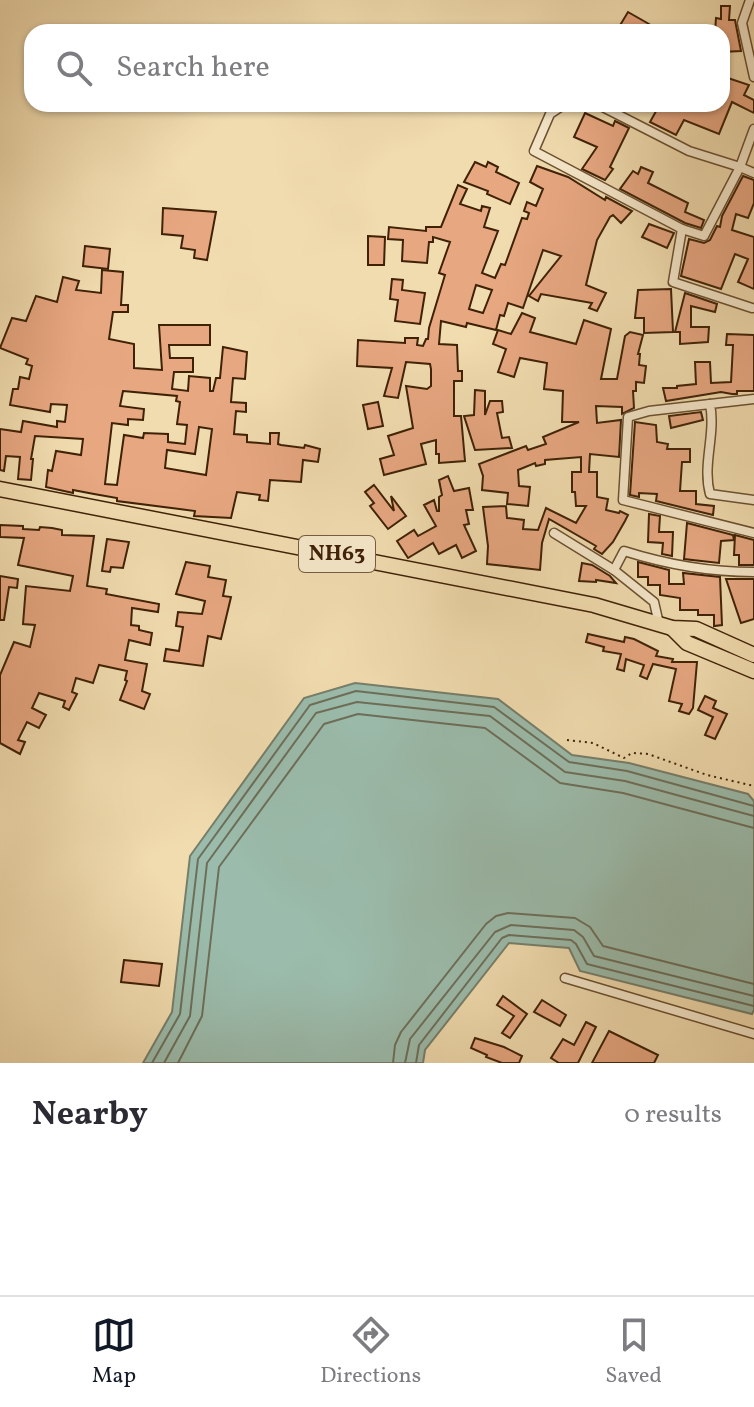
<!DOCTYPE html>
<style>
:root{--surface:#fff;--page:#f7f7f7;--text:#2b2b33;--muted:#7c7c81;--line:#e1e1e2;--accent:#111827}
body{margin:0;font-family:Vollkorn,serif;background:var(--page);color:var(--text)}
.list{margin:0;padding:0;list-style:none}
h2{display:flex;justify-content:space-between;align-items:center;height:104px;margin:0;padding:0 32px;font-size:34px}
h2 small{font-size:26px;font-weight:400;color:var(--muted)}
.icon{flex:none;width:44px;height:44px;fill:none;stroke:currentColor;stroke-width:2;stroke-linecap:round;stroke-linejoin:round}
.map{position:relative;flex:none;width:754px;height:1063px;overflow:hidden}
.search{position:absolute;background:var(--surface);box-shadow:0 2px 6px #0004;left:24px;right:24px;top:24px;height:88px;display:flex;align-items:center;gap:20px;box-sizing:border-box;padding:0 28px;border-radius:24px;color:var(--muted);font-size:30px}
.sheet{height:232px;background:var(--surface)}
nav{display:flex;justify-content:space-around;align-items:center;box-sizing:border-box;height:112px;border-top:2px solid var(--line);background:var(--surface);font-size:22px;color:var(--muted)}
nav a{display:grid;justify-items:center;gap:4px}
nav .on{color:var(--accent)}
.map>svg:first-child{display:block}
.water{fill:#9bbcac;stroke:#767e6a;stroke-width:2}
.lines{fill:none;stroke-linecap:round;stroke-linejoin:round}
.shore{stroke:#6d6e59;stroke-width:2}
.building{fill:#e7a781;stroke:#3f2106;stroke-width:2;fill-rule:evenodd}
.minor-casing{stroke:#6c5030;stroke-width:11}
.trunk-casing{stroke:#3f2106;stroke-width:17}
.path{stroke:#3f2106;stroke-width:2;stroke-dasharray:2 4;stroke-linecap:butt}
.minor{stroke:#f6e8cb;stroke-width:8}
.trunk{stroke:#f1dcaf;stroke-width:14}
.labels{text-anchor:middle;dominant-baseline:central;stroke-width:8;stroke-linejoin:round;paint-order:stroke}
.shield{fill:#f6e8cb;stroke:#765d41;stroke-width:2}
.shield-label{font-size:22px;font-weight:bold;fill:#3f2106}
</style>
<div class="map">
<svg width="754" height="1063" viewBox="0 0 754 1063">
<rect width="100%" height="100%" fill="#f1dcaf"/>
<filter id="stains"><feTurbulence type="fractalNoise" baseFrequency=".0025" numOctaves="4"/><feColorMatrix values="0 0 0 0 .2 0 0 0 0 .09 0 0 0 0 .02 0 0 0 .5 -.17"/></filter>
<radialGradient id="worn" r=".72"><stop offset=".6" stop-color="#630" stop-opacity="0"/><stop offset="1" stop-color="#630" stop-opacity=".3"/></radialGradient>
<path class="water" d="M 355,683 L 498,699 L 572,755 L 629,763 L 748,794 L 754,801 L 754,1010 L 752,1014 L 580,971 L 569,948 L 509,943 L 425,1050 L 423,1063 L 143,1063 L 172,1012 L 190,856 L 304,698 Z"/>
<g class="lines">
<g class="shore">
<path d="M 152,1063 L 180,1014 L 198,859 L 310,705 L 356,691 L 494,707 L 569,762 L 627,771 L 754,806"/>
<path d="M 164,1063 L 190,1016 L 207,863 L 316,713 L 357,702 L 490,716 L 565,772 L 625,781 L 754,816"/>
<path d="M 178,1063 L 202,1016 L 219,867 L 324,724 L 358,714 L 485,728 L 560,783 L 623,793 L 754,828"/>
<path d="M 393,1063 L 395,1045 L 401,1032 L 486,924 L 496,916 L 508,913 L 575,918 L 590,927 L 603,946 L 754,984"/>
<path d="M 405,1063 L 410,1039 L 495,932 L 511,925 L 574,930 L 583,937 L 594,956 L 754,996"/>
<path d="M 416,1063 L 419,1045 L 502,938 L 509,935 L 571,940 L 576,944 L 587,964 L 754,1006"/>
</g>
</g>
<g class="building">
<path d="M 721,6 L 730,6 L 729,20 L 735,20 L 741,51 L 722,52 L 722,32 L 715,32 L 716,18 L 721,19 Z"/>
<path d="M 628,12 L 649,24 L 644,32 L 616,32 Z"/>
<path d="M 722,76 L 749,85 L 744,95 L 754,100 L 754,113 L 732,102 L 719,134 L 684,120 L 676,135 L 650,122 L 660,104 L 722,104 Z"/>
<path d="M 585,113 L 613,126 L 615,121 L 629,128 L 610,167 L 613,169 L 605,180 L 582,169 L 597,147 L 574,137 Z"/>
<path d="M 475,162 L 486,167 L 488,162 L 498,167 L 496,172 L 519,183 L 510,204 L 487,194 L 488,191 L 464,182 Z"/>
<path d="M 537,166 L 568,177 L 605,200 L 606,197 L 632,211 L 621,223 L 613,215 L 610,217 L 597,240 L 586,285 L 606,293 L 597,311 L 589,308 L 592,303 L 541,294 L 538,301 L 529,296 L 561,256 L 543,250 L 523,308 L 508,303 L 504,316 L 500,315 L 496,330 L 467,323 L 466,327 L 441,321 L 439,344 L 457,345 L 458,371 L 462,371 L 462,381 L 454,381 L 454,416 L 461,416 L 465,461 L 439,463 L 439,454 L 436,454 L 436,440 L 421,444 L 426,464 L 384,475 L 380,459 L 394,455 L 388,436 L 413,428 L 406,386 L 427,389 L 431,386 L 431,369 L 430,364 L 406,362 L 398,398 L 384,396 L 392,368 L 357,366 L 358,340 L 405,343 L 405,338 L 418,338 L 417,345 L 423,346 L 426,339 L 428,339 L 429,328 L 445,275 L 439,273 L 450,242 L 433,237 L 433,242 L 429,242 L 427,263 L 402,261 L 403,240 L 388,239 L 389,227 L 426,231 L 426,227 L 441,227 L 458,185 L 467,189 L 460,204 L 481,211 L 482,206 L 490,208 L 484,227 L 498,231 L 482,273 L 495,278 L 501,264 L 505,265 L 522,218 L 527,219 L 529,213 L 524,211 L 527,202 L 536,206 L 543,189 L 530,182 ZM 476,285 L 492,290 L 483,313 L 469,309 Z"/>
<path d="M 641,167 L 653,172 L 648,183 L 688,203 L 685,212 L 704,220 L 701,228 L 685,223 L 620,189 L 633,171 L 638,174 Z"/>
<path d="M 743,176 L 754,180 L 754,203 L 748,218 L 736,214 L 732,230 L 754,237 L 754,289 L 738,282 L 748,259 L 735,254 L 721,289 L 681,276 L 689,239 L 704,243 L 710,240 L 717,226 L 720,227 L 722,216 Z"/>
<path d="M 163,208 L 216,212 L 207,260 L 194,258 L 195,250 L 181,248 L 183,236 L 162,234 Z"/>
<path d="M 649,224 L 674,233 L 667,248 L 642,237 Z"/>
<path d="M 368,236 L 385,237 L 384,265 L 368,265 Z"/>
<path d="M 85,246 L 110,249 L 108,269 L 83,266 Z"/>
<path d="M 102,270 L 123,272 L 121,305 L 128,305 L 128,312 L 113,312 L 109,339 L 134,344 L 134,368 L 162,370 L 159,325 L 210,325 L 210,345 L 169,345 L 170,358 L 193,358 L 193,372 L 174,372 L 172,389 L 188,391 L 189,376 L 210,378 L 210,391 L 213,391 L 216,378 L 220,378 L 223,347 L 247,352 L 245,379 L 233,378 L 231,402 L 246,403 L 246,412 L 236,411 L 234,434 L 247,435 L 247,442 L 270,444 L 270,433 L 279,433 L 278,444 L 281,445 L 304,448 L 305,445 L 320,449 L 318,462 L 303,460 L 301,482 L 270,480 L 268,501 L 259,500 L 260,495 L 237,492 L 231,518 L 194,516 L 195,511 L 117,501 L 117,498 L 94,494 L 73,490 L 73,493 L 46,487 L 48,470 L 52,471 L 56,451 L 81,455 L 83,439 L 35,436 L 31,459 L 33,459 L 31,480 L 18,479 L 20,457 L 6,456 L 4,471 L 0,470 L 0,429 L 21,432 L 23,421 L 57,427 L 57,421 L 65,422 L 67,405 L 51,404 L 50,412 L 10,405 L 13,389 L 18,389 L 20,377 L 29,379 L 32,366 L 26,364 L 28,359 L 0,348 L 12,318 L 26,321 L 36,296 L 57,302 L 63,277 L 79,281 L 76,290 L 101,293 ZM 123,391 L 177,396 L 176,401 L 180,402 L 177,424 L 187,425 L 185,444 L 168,442 L 168,434 L 144,433 L 143,438 L 124,435 L 117,485 L 105,484 L 112,423 L 128,425 L 128,419 L 143,420 L 144,409 L 120,406 ZM 199,427 L 212,429 L 206,475 L 165,468 L 167,450 L 195,454 Z"/>
<path d="M 392,279 L 403,280 L 402,290 L 425,293 L 420,324 L 395,321 L 398,300 L 390,299 Z"/>
<path d="M 671,289 L 673,332 L 644,333 L 644,318 L 635,318 L 638,290 Z"/>
<path d="M 685,293 L 717,304 L 715,312 L 691,306 L 691,327 L 709,327 L 708,342 L 680,344 L 680,332 L 675,332 Z"/>
<path d="M 522,313 L 535,318 L 530,332 L 576,344 L 584,320 L 611,329 L 601,379 L 617,379 L 625,336 L 630,332 L 643,335 L 638,354 L 640,354 L 639,365 L 646,366 L 644,383 L 636,382 L 636,391 L 633,391 L 634,408 L 622,414 L 622,407 L 596,406 L 597,423 L 621,420 L 619,457 L 590,454 L 589,472 L 597,472 L 597,497 L 608,499 L 606,510 L 619,513 L 620,511 L 628,515 L 625,521 L 613,542 L 602,554 L 594,549 L 596,546 L 549,519 L 542,543 L 540,570 L 487,564 L 488,546 L 483,507 L 506,506 L 507,518 L 524,520 L 523,529 L 538,530 L 546,508 L 576,523 L 586,506 L 576,506 L 575,492 L 572,492 L 572,472 L 581,472 L 581,457 L 545,460 L 545,464 L 536,466 L 535,463 L 518,470 L 519,486 L 530,487 L 528,506 L 507,504 L 508,493 L 482,490 L 483,476 L 479,464 L 526,446 L 528,450 L 546,444 L 543,437 L 579,422 L 562,422 L 563,391 L 544,389 L 547,363 L 520,358 L 514,377 L 498,372 L 506,349 L 493,344 L 498,330 L 511,334 Z"/>
<path d="M 727,334 L 754,335 L 754,391 L 737,391 L 737,394 L 732,394 L 721,392 L 666,401 L 663,388 L 677,388 L 677,386 L 696,384 L 695,362 L 710,362 L 711,383 L 731,382 L 733,345 L 726,345 Z"/>
<path d="M 475,390 L 485,391 L 485,415 L 490,401 L 502,401 L 503,412 L 497,413 L 502,438 L 509,437 L 512,448 L 475,450 L 464,416 L 474,415 Z"/>
<path d="M 378,402 L 383,426 L 368,429 L 363,405 Z"/>
<path d="M 701,412 L 703,420 L 671,428 L 669,416 Z"/>
<path d="M 635,422 L 656,425 L 657,442 L 668,444 L 667,449 L 690,449 L 690,462 L 682,462 L 680,491 L 696,491 L 696,504 L 714,506 L 713,515 L 656,501 L 657,494 L 639,493 L 639,497 L 630,495 Z"/>
<path d="M 448,476 L 454,491 L 469,488 L 473,510 L 466,510 L 469,524 L 464,525 L 476,551 L 462,558 L 456,545 L 439,554 L 433,543 L 408,558 L 397,541 L 414,530 L 418,536 L 436,526 L 424,505 L 434,500 L 437,511 L 439,511 L 439,497 L 442,495 L 439,480 Z"/>
<path d="M 374,485 L 394,511 L 391,496 L 406,516 L 388,529 L 370,506 L 374,503 L 365,492 Z"/>
<path d="M 649,514 L 660,516 L 659,532 L 673,532 L 672,556 L 662,554 L 663,543 L 648,542 Z"/>
<path d="M 687,523 L 733,535 L 734,540 L 721,541 L 719,563 L 684,559 Z"/>
<path d="M 0,525 L 23,526 L 23,529 L 39,530 L 40,527 L 52,528 L 62,530 L 62,535 L 94,536 L 87,586 L 107,589 L 106,594 L 159,604 L 158,612 L 132,608 L 131,625 L 139,626 L 139,630 L 152,633 L 150,645 L 129,640 L 125,660 L 147,664 L 142,691 L 150,694 L 144,709 L 120,700 L 127,681 L 125,680 L 127,671 L 99,665 L 93,683 L 76,678 L 72,692 L 77,694 L 69,710 L 63,707 L 65,701 L 39,693 L 32,708 L 46,715 L 39,728 L 27,722 L 18,740 L 25,742 L 20,754 L 0,743 L 0,675 L 14,642 L 30,647 L 35,625 L 23,624 L 26,586 L 70,591 L 73,576 L 18,565 L 24,538 L 0,537 Z"/>
<path d="M 735,535 L 754,540 L 754,565 L 739,565 L 739,555 L 734,555 Z"/>
<path d="M 107,539 L 129,542 L 123,568 L 111,567 L 110,572 L 102,571 Z"/>
<path d="M 186,562 L 210,566 L 208,577 L 226,580 L 223,596 L 231,597 L 221,639 L 208,636 L 203,666 L 164,661 L 166,649 L 179,651 L 183,627 L 176,626 L 178,612 L 202,614 L 205,601 L 176,594 Z"/>
<path d="M 638,562 L 669,570 L 669,584 L 684,584 L 683,573 L 720,577 L 722,625 L 714,626 L 714,615 L 698,615 L 698,610 L 680,610 L 680,598 L 660,595 L 660,585 L 648,585 L 648,577 L 638,577 Z"/>
<path d="M 582,563 L 592,565 L 610,576 L 616,583 L 596,580 L 596,582 L 579,581 Z"/>
<path d="M 0,576 L 18,579 L 17,588 L 9,587 L 4,620 L 0,620 Z"/>
<path d="M 726,579 L 754,579 L 754,619 L 741,623 Z"/>
<path d="M 588,634 L 624,642 L 625,637 L 634,639 L 658,651 L 656,656 L 673,659 L 672,662 L 697,662 L 693,708 L 689,714 L 679,711 L 682,704 L 669,701 L 676,669 L 653,664 L 647,679 L 640,676 L 644,665 L 626,659 L 624,671 L 617,669 L 621,654 L 603,651 L 604,647 L 586,642 Z"/>
<path d="M 705,696 L 716,701 L 713,708 L 727,714 L 715,739 L 705,735 L 713,717 L 698,710 Z"/>
<path d="M 124,960 L 162,964 L 159,986 L 121,982 Z"/>
<path d="M 503,996 L 527,1014 L 510,1038 L 502,1033 L 514,1016 L 497,1005 Z"/>
<path d="M 542,1000 L 566,1015 L 560,1026 L 534,1012 Z"/>
<path d="M 586,1022 L 596,1027 L 578,1063 L 559,1063 L 551,1058 L 563,1039 L 574,1045 Z"/>
<path d="M 609,1031 L 658,1055 L 654,1063 L 592,1063 Z"/>
<path d="M 475,1038 L 504,1047 L 522,1056 L 519,1063 L 502,1063 L 486,1057 L 487,1055 L 471,1048 Z"/>
</g>
<g class="lines">
<g class="minor-casing">
<g id="minor">
<path d="M 750,0 L 742,23 L 754,77"/>
<path d="M 565,104 L 550,114 L 534,151 L 682,229 L 704,236 L 740,167 L 689,151 L 597,104"/>
<path d="M 754,129 L 740,167 L 754,173"/>
<path d="M 682,229 L 673,282 L 752,308"/>
<path d="M 754,399 L 710,404 C 716,435 702,464 710,494 L 754,500"/>
<path d="M 710,404 L 649,411 L 628,417 L 623,500 L 754,533"/>
<path d="M 554,533 L 614,570 L 654,602 L 659,624"/>
<path d="M 614,570 L 624,551 C 665,564 711,572 754,572"/>
<path d="M 565,978 L 754,1034"/>
</g>
</g>
<g class="trunk-casing">
<g id="trunk">
<path d="M 0,489 L 594,605 L 672,628 L 696,629 L 754,655"/>
<path d="M 672,628 L 687,643 L 754,671"/>
</g>
</g>
<path class="path" d="M 567,740 L 593,743 L 624,758 L 632,753 L 648,754 L 707,775 L 754,786"/>
<use href="#minor" class="minor"/>
<use href="#trunk" class="trunk"/>
</g>
<g class="labels">
<rect class="shield" x="299" y="536" width="76" height="36" rx="6"/>
<g class="shield-label">
<text x="337" y="554">NH63</text>
</g>
</g>
<rect width="100%" height="100%" filter="url(#stains)"/>
<rect width="100%" height="100%" fill="url(#worn)"/>
</svg>
<div class="search"><svg class="icon" aria-label="search" viewBox="0 0 24 24"><circle cx="10" cy="10" r="6"/><path d="M15 15l6 6"/></svg>Search here</div>
</div>
<section class="sheet">
<h2>Nearby<small>0 results</small></h2>
<ul class="list">
</ul>
</section>
<nav>
<a class="on"><svg class="icon" aria-label="map" viewBox="0 0 24 24"><path d="M3 6l6-2 6 2 6-2v14l-6 2-6-2-6 2zM9 4v14M15 6v14"/></svg>Map</a>
<a><svg class="icon" aria-label="directions" viewBox="0 0 24 24"><path d="M12 3l9 9-9 9-9-9zM9 14v-3h6M13 9l2 2-2 2"/></svg>Directions</a>
<a><svg class="icon" aria-label="saved" viewBox="0 0 24 24"><path d="M7 4h10v16l-5-4-5 4z"/></svg>Saved</a>
</nav>
